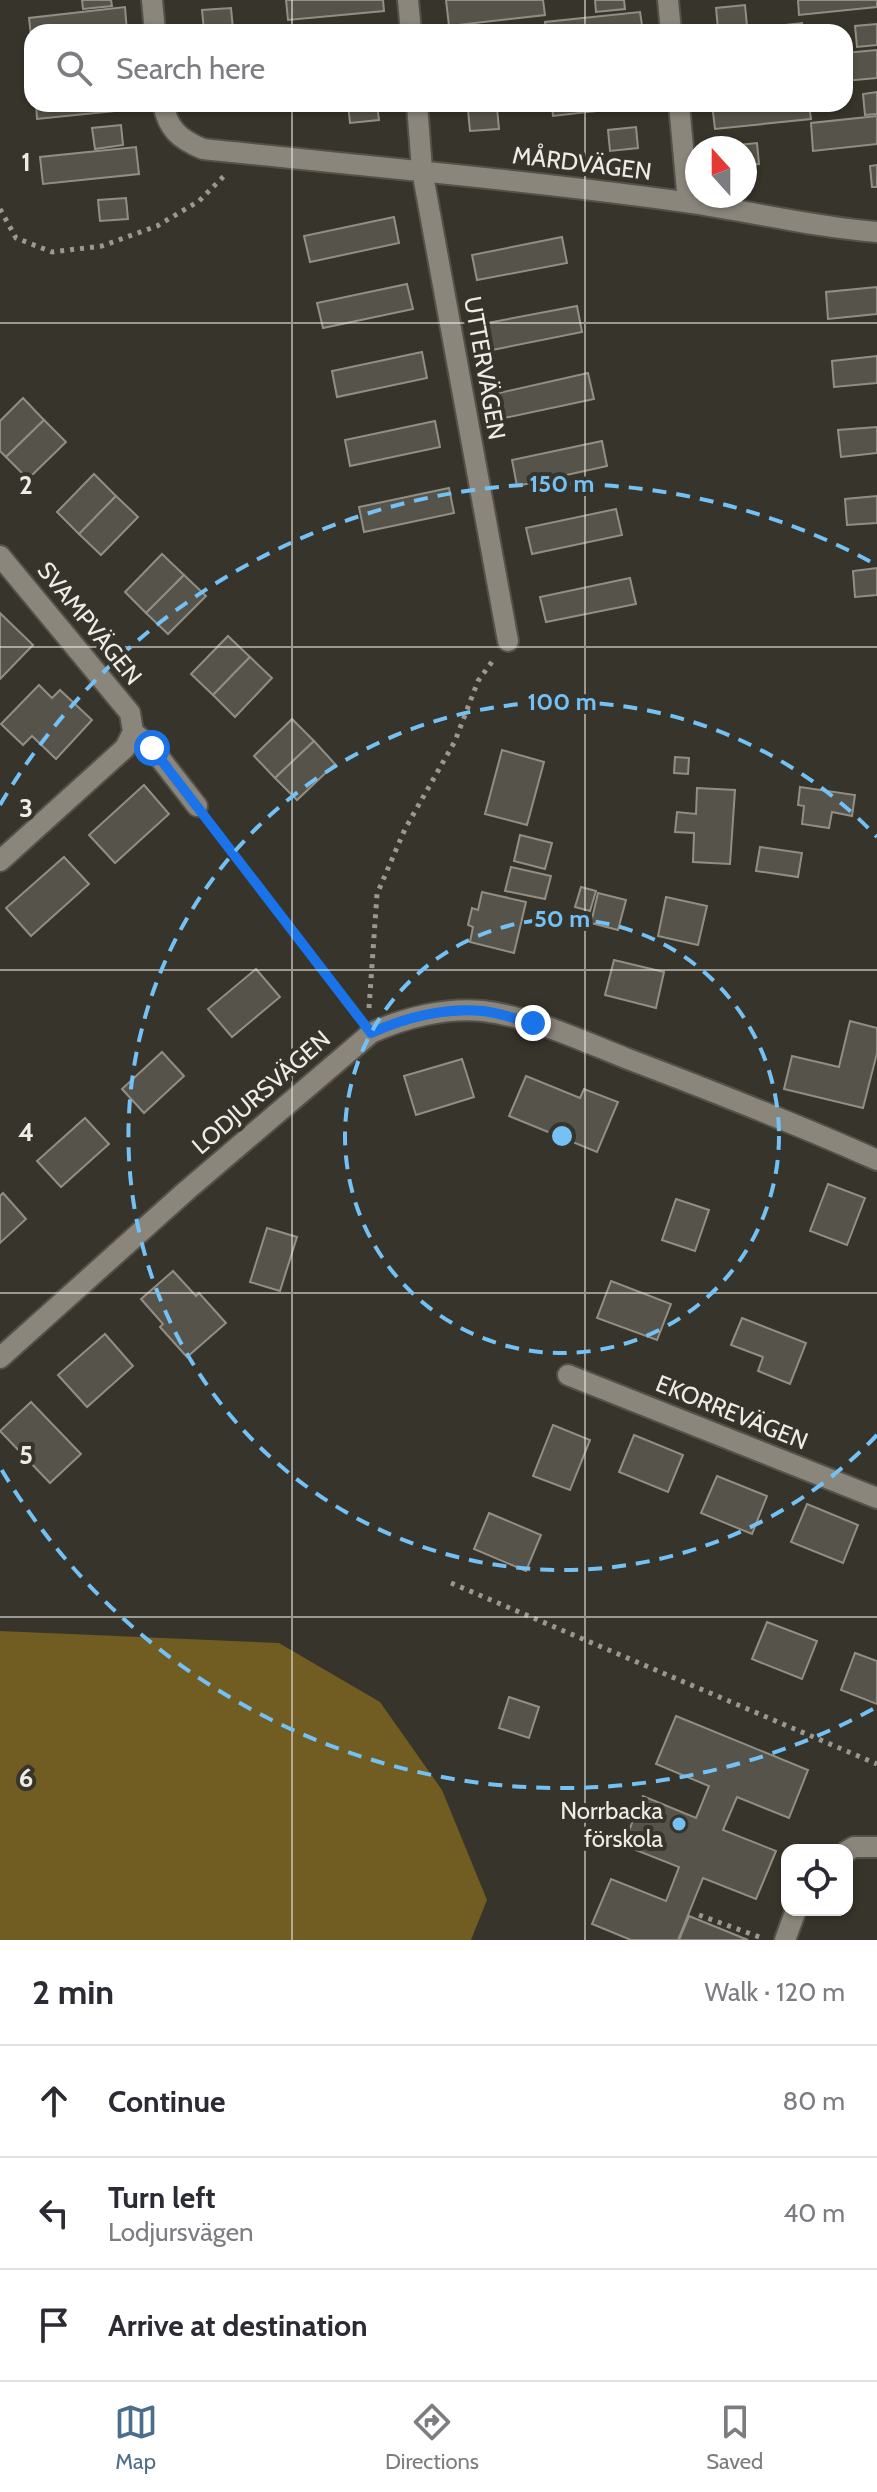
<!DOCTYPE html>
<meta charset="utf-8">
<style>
:root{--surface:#fff;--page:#f7f7f7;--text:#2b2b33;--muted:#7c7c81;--line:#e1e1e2;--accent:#4b6e8a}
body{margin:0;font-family:Cabin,sans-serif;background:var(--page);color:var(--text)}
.controls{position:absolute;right:24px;bottom:24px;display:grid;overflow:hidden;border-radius:16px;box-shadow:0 2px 6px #0004}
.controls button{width:72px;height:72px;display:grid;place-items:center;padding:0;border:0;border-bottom:2px solid var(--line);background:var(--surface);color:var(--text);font:40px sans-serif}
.compass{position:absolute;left:685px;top:136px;width:72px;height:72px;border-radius:50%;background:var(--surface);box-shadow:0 2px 6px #0004;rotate:339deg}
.stop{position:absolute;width:24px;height:24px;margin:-18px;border:6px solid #1a73e8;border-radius:50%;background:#fff}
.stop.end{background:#1a73e8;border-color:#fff;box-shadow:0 2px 8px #0008}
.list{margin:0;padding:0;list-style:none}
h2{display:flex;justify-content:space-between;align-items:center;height:104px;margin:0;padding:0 32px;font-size:34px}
h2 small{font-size:26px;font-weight:400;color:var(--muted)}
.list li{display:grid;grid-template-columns:52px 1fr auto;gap:24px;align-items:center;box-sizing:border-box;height:112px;padding:0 32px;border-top:2px solid var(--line)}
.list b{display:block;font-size:30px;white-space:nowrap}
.list p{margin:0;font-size:26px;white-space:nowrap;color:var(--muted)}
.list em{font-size:26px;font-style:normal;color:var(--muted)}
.icon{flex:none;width:44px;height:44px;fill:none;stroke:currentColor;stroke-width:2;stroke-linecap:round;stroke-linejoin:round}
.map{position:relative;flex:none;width:877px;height:1940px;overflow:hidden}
.search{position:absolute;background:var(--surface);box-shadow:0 2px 6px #0004;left:24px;right:24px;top:24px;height:88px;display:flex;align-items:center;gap:20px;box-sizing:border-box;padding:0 28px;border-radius:24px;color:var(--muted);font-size:30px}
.sheet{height:440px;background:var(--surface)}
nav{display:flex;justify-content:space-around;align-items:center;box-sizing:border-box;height:112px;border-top:2px solid var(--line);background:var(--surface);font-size:22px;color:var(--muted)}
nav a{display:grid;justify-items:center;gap:4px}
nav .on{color:var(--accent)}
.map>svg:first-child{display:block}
.green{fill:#715c21}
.building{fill:#56534a;stroke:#928e83;stroke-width:2}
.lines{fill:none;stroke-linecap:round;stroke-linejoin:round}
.minor-casing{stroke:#54514a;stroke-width:24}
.path{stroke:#9b9891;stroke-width:5;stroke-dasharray:4 6;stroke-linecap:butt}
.minor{stroke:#8a867c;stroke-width:20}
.route{stroke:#1a73e8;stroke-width:10}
.grid{fill:none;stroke:#efece7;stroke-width:2;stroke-opacity:0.55}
.ring{fill:none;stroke:#73c1f5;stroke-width:4;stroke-dasharray:14 10}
.poi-dot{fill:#73c1f5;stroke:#37342b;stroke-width:3}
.labels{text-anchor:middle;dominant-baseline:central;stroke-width:8;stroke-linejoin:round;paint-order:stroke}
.street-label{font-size:24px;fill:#efece7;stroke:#37342b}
.poi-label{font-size:24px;fill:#efece7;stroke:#37342b;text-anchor:end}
.grid-label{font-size:26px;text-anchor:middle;font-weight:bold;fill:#efece7;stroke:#37342b;stroke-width:8;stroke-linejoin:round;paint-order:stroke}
.centre{fill:#73c1f5;stroke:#37342b;stroke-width:4}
.ring-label{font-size:24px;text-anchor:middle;font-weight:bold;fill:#73c1f5;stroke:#37342b;stroke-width:8;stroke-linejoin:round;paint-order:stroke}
</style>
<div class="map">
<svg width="877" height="1940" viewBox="0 0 877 1940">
<rect width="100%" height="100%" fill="#37342b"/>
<path class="green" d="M 0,1631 L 279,1643 L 380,1702 L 442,1790 L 487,1900 L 471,1940 L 0,1940 Z"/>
<g class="building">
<path d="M 82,0 L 111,0 L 112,6 L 83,9 Z"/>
<path d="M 286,0 L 383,0 L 384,11 L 288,20 Z"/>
<path d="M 446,0 L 543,0 L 545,15 L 449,26 Z"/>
<path d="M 595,0 L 624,0 L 625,9 L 596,12 Z"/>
<path d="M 798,0 L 877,0 L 877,7 L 799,15 Z"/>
<path d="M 745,5 L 747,26 L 718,29 L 716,8 Z"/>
<path d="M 125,7 L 127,32 L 32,32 L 32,45 L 29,18 Z"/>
<path d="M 231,8 L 233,29 L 204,31 L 202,10 Z"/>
<path d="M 640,12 L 643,32 L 546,32 L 545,22 Z"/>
<path d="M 802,23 L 803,32 L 721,32 Z"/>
<path d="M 877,24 L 877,45 L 857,47 L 855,26 Z"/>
<path d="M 288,27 L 288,32 L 238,32 Z"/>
<path d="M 372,27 L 372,32 L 343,32 L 343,29 Z"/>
<path d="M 877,50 L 877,78 L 845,81 L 845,53 Z"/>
<path d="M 877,92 L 877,114 L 865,115 L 863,94 Z"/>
<path d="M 36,104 L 133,104 L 134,109 L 37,119 Z"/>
<path d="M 348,104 L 377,104 L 379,120 L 350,123 Z"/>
<path d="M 552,104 L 649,104 L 649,105 L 553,116 Z"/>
<path d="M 712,104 L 809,104 L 811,119 L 715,129 Z"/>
<path d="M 497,108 L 499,129 L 470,131 L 468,110 Z"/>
<path d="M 877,116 L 877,144 L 813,151 L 811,123 Z"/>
<path d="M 121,125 L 123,145 L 95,149 L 92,128 Z"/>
<path d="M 636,127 L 638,148 L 610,151 L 608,130 Z"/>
<path d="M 757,143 L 759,164 L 745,165 L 745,148 L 728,148 L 728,146 Z"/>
<path d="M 136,147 L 139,174 L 43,184 L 40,157 Z"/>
<path d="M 877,165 L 877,187 L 872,187 L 870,166 Z"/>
<path d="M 126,198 L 128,219 L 100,221 L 98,200 Z"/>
<path d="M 394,217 L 399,243 L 310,262 L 304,236 Z"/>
<path d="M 562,237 L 567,263 L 477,280 L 472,255 Z"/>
<path d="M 407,284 L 413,309 L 323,328 L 317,303 Z"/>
<path d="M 877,287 L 877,314 L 828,319 L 826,292 Z"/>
<path d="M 577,306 L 582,332 L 492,350 L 487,323 Z"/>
<path d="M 422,352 L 427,378 L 337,397 L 332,371 Z"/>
<path d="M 877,356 L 877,383 L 834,387 L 832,361 Z"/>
<path d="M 588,373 L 594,399 L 504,418 L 499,393 Z"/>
<path d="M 23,398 L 44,420 L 6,457 L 0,451 L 0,421 Z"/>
<path d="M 44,420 L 66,442 L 28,479 L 6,457 Z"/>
<path d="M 435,421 L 440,447 L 350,466 L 345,440 Z"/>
<path d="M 877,427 L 877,453 L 841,457 L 838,430 Z"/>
<path d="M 602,441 L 607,466 L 517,486 L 512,460 Z"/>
<path d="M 94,474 L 116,496 L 79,534 L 57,512 Z"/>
<path d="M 449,488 L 454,513 L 364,532 L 359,507 Z"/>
<path d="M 116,496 L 138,517 L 101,555 L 79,534 Z"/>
<path d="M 877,496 L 877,523 L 847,525 L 845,499 Z"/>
<path d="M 616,509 L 622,535 L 532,554 L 526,528 Z"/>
<path d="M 162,554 L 184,575 L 146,613 L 125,592 Z"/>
<path d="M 877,568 L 877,595 L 855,597 L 853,571 Z"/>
<path d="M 184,575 L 206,596 L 168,634 L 146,613 Z"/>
<path d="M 630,578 L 636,604 L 546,622 L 540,597 Z"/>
<path d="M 0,613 L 33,645 L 0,679 Z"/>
<path d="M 228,636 L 250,657 L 213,695 L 191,674 Z"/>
<path d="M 250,657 L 272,678 L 235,717 L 213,695 Z"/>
<path d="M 39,685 L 52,698 L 60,690 L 92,720 L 56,759 L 32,736 L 23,745 L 1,724 Z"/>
<path d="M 292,719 L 314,741 L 275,778 L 254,756 Z"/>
<path d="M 314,741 L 335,764 L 297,800 L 275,778 Z"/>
<path d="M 502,750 L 544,762 L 527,825 L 485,814 Z"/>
<path d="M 675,757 L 689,758 L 688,774 L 674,773 Z"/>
<path d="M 144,785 L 169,814 L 115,863 L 89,835 Z"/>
<path d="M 800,787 L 855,795 L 852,816 L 832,812 L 829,828 L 802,824 L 804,806 L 798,805 Z"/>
<path d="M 697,788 L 735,790 L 730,864 L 693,862 L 694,833 L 675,832 L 677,812 L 696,814 Z"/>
<path d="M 520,835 L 552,843 L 545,869 L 514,861 Z"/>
<path d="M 760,847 L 802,853 L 798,877 L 756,871 Z"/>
<path d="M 64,857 L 89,884 L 31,936 L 6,908 Z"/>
<path d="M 511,867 L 551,876 L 545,899 L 505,891 Z"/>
<path d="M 581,887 L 596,891 L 590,911 L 575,907 Z"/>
<path d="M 482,892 L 526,902 L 514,953 L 470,942 L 473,927 L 468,925 L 472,908 L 478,910 Z"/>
<path d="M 598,893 L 626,900 L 618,930 L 591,923 Z"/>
<path d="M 666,897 L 707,906 L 698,945 L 658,936 Z"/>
<path d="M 614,960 L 664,972 L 656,1008 L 605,995 Z"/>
<path d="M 256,969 L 280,997 L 232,1037 L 208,1009 Z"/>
<path d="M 850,1021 L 877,1028 L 877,1053 L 863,1108 L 784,1089 L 792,1056 L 839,1067 Z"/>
<path d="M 162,1052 L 184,1076 L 144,1113 L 122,1089 Z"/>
<path d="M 462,1059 L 474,1097 L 416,1115 L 404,1076 Z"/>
<path d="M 526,1076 L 580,1098 L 584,1089 L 618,1102 L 597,1152 L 509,1116 Z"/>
<path d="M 85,1118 L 109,1144 L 61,1187 L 37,1161 Z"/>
<path d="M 828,1184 L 865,1198 L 847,1245 L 810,1231 Z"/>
<path d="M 3,1193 L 26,1219 L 0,1243 L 0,1196 Z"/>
<path d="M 676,1199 L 709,1210 L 695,1251 L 662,1240 Z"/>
<path d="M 267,1228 L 297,1237 L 280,1291 L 250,1282 Z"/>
<path d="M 173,1271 L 196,1296 L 199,1293 L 226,1323 L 187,1357 L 160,1327 L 163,1324 L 141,1299 Z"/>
<path d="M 611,1281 L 671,1304 L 657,1340 L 597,1318 Z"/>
<path d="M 742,1318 L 806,1343 L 790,1384 L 758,1371 L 763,1357 L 731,1345 Z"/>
<path d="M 105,1334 L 133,1366 L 87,1407 L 58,1375 Z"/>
<path d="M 31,1402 L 81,1454 L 50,1483 L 0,1431 Z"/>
<path d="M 553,1425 L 590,1440 L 570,1490 L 533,1476 Z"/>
<path d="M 634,1435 L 683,1455 L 668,1492 L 619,1472 Z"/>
<path d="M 717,1476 L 767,1496 L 752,1534 L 701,1513 Z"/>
<path d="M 807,1504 L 858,1525 L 843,1563 L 791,1542 Z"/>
<path d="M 489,1513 L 541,1535 L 526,1571 L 474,1549 Z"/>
<path d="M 767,1622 L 817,1641 L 802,1679 L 752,1659 Z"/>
<path d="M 855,1653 L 877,1661 L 877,1704 L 841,1690 Z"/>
<path d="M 509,1697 L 539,1707 L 529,1738 L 499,1728 Z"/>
<path d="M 676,1716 L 808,1770 L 789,1818 L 737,1797 L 723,1830 L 776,1851 L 756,1899 L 703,1878 L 678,1940 L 631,1940 L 592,1924 L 611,1879 L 666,1901 L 679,1867 L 623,1845 L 643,1796 L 696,1818 L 709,1786 L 656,1764 Z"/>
<path d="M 689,1916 L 748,1940 L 679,1940 Z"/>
</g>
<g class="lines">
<g class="minor-casing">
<g id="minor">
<path d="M 152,0 L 155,32"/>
<path d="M 408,0 L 411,32"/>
<path d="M 668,0 L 671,32"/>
<path d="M 163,104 C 168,129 179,139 203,149 C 364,166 525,180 685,202 C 750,211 812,227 877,232"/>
<path d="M 417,104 L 422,170 L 508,641"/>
<path d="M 679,104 L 688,202"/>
<path d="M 0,556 L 130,713 L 133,732 L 125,748 L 0,861"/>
<path d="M 133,732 L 152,748 L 197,806"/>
<path d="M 0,1358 L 186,1191 L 371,1033 C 404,1018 446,1007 483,1011 C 533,1017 582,1041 628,1059 C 712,1091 795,1123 877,1160"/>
<path d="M 568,1375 L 877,1498"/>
<path d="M 847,1851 L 854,1847 L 877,1847"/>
<path d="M 785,1940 L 796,1910"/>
</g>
</g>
<g class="path">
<path d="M 0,209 L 16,238 L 52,252 L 102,246 L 157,226 L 199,201 L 225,175"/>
<path d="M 211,824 L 358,1016"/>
<path d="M 369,1008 L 377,894 L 405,829 L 455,741 L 478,681 L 494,659"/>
<path d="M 451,1583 L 877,1764"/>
<path d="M 699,1915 L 762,1938"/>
</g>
<use href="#minor" class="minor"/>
</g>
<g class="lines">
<path class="route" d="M 152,748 L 371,1033 C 404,1018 445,1007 483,1011 C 499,1013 517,1019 533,1023"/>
</g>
<path class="grid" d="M 292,0 L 292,32M 585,0 L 585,32M 292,104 L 292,1940M 585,104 L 585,1940M 0,323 L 877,323M 0,647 L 877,647M 0,970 L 877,970M 0,1293 L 877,1293M 0,1617 L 877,1617"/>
<g class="ring">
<circle cx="562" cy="1136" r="217"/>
<path d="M877 1435A434 434 0 1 1 877 837"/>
<path d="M873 1709A652 652 0 0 1 0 1467M0 805A652 652 0 0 1 873 563"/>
</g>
<circle class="poi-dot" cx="679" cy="1824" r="8"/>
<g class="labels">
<g class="street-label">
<text transform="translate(582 163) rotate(7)">MÅRDVÄGEN</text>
<text transform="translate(485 368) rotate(80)">UTTERVÄGEN</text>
<text transform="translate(90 623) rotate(51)">SVAMPVÄGEN</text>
<text transform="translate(261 1092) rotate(-41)">LODJURSVÄGEN</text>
<text transform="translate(732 1412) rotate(22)">EKORREVÄGEN</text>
</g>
<g class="poi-label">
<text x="663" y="1810">Norrbacka<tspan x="663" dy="28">förskola</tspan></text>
</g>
</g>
<g class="grid-label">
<text x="26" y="171">1</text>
<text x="26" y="494">2</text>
<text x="26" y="817">3</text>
<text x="26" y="1141">4</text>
<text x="26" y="1464">5</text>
<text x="26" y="1787">6</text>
</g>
<circle cx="562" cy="1136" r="12" class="centre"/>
<g class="ring-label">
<text x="562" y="492">150 m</text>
<text x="562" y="710">100 m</text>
<text x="562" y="927">50 m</text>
</g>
</svg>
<div class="controls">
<button><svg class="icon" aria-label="locate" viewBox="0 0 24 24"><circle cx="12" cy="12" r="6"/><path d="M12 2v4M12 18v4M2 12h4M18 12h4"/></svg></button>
</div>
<svg class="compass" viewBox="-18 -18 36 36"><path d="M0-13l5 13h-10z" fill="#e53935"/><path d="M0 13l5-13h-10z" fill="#7c7c81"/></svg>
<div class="stop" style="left:152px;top:748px"></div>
<div class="stop end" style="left:533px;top:1023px"></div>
<div class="search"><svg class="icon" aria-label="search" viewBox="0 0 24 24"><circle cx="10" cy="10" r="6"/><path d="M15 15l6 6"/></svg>Search here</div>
</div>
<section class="sheet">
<h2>2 min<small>Walk · 120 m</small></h2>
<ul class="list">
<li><svg class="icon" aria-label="ahead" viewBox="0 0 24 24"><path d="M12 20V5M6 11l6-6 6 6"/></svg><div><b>Continue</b></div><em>80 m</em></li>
<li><svg class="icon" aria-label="left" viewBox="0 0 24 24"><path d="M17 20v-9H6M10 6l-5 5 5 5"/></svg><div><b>Turn left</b><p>Lodjursvägen</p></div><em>40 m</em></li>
<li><svg class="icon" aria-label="arrive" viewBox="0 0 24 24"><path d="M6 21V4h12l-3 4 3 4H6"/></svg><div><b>Arrive at destination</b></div></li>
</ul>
</section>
<nav>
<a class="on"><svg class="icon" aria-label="map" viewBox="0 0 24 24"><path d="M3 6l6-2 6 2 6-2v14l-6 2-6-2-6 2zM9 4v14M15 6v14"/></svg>Map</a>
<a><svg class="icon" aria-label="directions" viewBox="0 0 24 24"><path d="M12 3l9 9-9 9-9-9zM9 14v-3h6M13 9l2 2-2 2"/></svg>Directions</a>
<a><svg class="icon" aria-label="saved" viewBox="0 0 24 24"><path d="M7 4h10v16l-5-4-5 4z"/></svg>Saved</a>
</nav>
